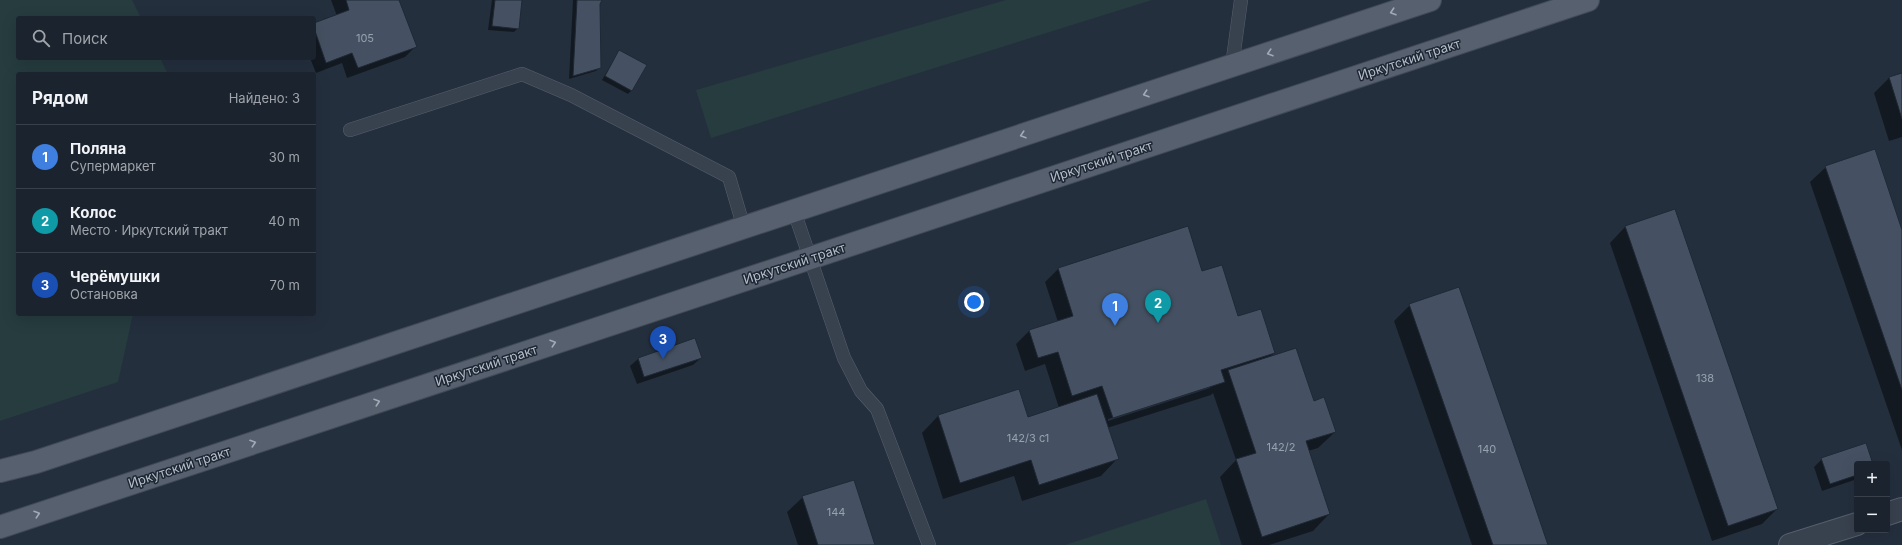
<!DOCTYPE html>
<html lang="ru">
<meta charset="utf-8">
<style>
:root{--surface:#1b232e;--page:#242b36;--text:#f1f3f6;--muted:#a0a4aa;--line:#39404a;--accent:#2563eb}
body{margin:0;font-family:Inter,sans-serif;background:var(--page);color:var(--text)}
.controls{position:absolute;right:12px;bottom:12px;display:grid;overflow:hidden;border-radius:4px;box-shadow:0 4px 16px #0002}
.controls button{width:36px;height:36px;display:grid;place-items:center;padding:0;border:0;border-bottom:1px solid var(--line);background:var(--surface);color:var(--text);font:20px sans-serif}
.you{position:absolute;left:974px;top:302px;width:14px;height:14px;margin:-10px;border:3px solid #fff;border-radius:50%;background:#1a73e8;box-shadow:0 0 0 6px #1a73e833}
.badge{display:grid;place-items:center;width:26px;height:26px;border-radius:50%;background:var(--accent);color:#fff;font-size:13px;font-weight:700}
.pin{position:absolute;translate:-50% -33px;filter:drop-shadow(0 1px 2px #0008)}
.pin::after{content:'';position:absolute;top:21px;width:14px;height:12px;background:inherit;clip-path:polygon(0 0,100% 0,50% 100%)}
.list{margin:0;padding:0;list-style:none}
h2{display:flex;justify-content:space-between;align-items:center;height:52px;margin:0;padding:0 16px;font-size:17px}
h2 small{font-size:13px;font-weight:400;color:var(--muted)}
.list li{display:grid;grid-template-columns:26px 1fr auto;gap:12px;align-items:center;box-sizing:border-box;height:64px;padding:0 16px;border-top:1px solid var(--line)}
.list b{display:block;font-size:15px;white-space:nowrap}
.list p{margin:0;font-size:13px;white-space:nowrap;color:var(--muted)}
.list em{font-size:13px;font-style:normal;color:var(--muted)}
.icon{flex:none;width:22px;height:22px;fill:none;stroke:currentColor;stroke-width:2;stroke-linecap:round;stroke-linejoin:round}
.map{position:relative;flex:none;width:1902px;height:545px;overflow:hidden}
.search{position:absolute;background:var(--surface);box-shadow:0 4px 16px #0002;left:16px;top:16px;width:300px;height:44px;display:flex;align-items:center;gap:10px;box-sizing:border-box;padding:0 14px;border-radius:4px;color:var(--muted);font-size:15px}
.panel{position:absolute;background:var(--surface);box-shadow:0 4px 16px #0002;left:16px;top:72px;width:300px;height:244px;border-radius:4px}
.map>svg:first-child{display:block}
.green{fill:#263c3f}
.shadow{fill:#0007;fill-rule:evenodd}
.building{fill:#455162;stroke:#1f2835}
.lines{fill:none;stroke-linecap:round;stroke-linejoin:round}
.lane-casing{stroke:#565f6c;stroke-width:14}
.street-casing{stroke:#565f6c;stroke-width:24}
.primary-casing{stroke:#414a57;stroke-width:24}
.lane{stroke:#38414e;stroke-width:13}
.street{stroke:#38414e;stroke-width:22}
.primary{stroke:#56606e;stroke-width:22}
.oneway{stroke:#a1aab7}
.labels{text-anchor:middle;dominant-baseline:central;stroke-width:3;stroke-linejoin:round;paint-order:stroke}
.number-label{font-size:11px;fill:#98a1af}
.street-label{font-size:13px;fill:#b4bcc9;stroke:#1d2633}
</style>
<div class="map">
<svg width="1902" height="545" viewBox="0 0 1902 545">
<rect width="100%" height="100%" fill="#242f3e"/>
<g class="green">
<path d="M 0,0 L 132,0 L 141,18 L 18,18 L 18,58 L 160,58 L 168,74 L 18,74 L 18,314 L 133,314 L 118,382 L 0,421 Z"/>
<path d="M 1006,0 L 1152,0 L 711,138 L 696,90 Z"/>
<path d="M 1206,499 L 1221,545 L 1065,545 Z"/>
</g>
<g class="shadow">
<path d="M 331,0 L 398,0 L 415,47 L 405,57 L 347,78 L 342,63 L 316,73 L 310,58 L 314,58 L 314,24 L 337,16 Z"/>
<path d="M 492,0 L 521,0 L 518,28 L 514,32 L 488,30 Z"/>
<path d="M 573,0 L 601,0 L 599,3 L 600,67 L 596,71 L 569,79 Z"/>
<path d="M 619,51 L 632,90 L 628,94 L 602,80 Z"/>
<path d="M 1902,74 L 1902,137 L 1889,141 L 1874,93 L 1889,78 Z"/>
<path d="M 1826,167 L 1902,233 L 1902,450 L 1810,182 Z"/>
<path d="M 1675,210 L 1777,509 L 1762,524 L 1712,541 L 1610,243 L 1625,227 Z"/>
<path d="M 1187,227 L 1202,273 L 1237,318 L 1274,353 L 1269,358 L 1313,402 L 1335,432 L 1318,448 L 1308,451 L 1329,514 L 1313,531 L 1269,545 L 1242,545 L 1220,477 L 1236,460 L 1213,393 L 1211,395 L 1107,428 L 1117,459 L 1101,476 L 1022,501 L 1014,476 L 943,499 L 922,433 L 938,416 L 1027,418 L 1059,408 L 1045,364 L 1025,371 L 1016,344 L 1029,331 L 1058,322 L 1045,282 L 1058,269 ZM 1210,386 L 1210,388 L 1108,421 L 1108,419 Z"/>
<path d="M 1410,305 L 1547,545 L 1472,545 L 1394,321 Z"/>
<path d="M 694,340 L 701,358 L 693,365 L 637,384 L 630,366 L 638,359 Z"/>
<path d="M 1822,459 L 1872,464 L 1857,464 L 1857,479 L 1822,491 L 1814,467 Z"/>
<path d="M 803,497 L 874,545 L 798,545 L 787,512 Z"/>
</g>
<g class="building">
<path d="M 346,0 L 399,0 L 417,47 L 358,68 L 352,53 L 326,63 L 314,28 L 314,23 L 349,10 Z"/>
<path d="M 495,0 L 522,0 L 519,29 L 492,26 Z"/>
<path d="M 577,0 L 602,0 L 600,4 L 601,68 L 573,76 Z"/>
<path d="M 619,50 L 647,65 L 632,91 L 605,76 Z"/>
<path d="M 1902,73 L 1902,119 L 1889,77 Z"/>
<path d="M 1875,149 L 1902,230 L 1902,390 L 1825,166 Z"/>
<path d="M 1675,209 L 1778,509 L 1728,526 L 1625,226 Z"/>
<path d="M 1188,226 L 1202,271 L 1222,265 L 1238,316 L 1261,309 L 1275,353 L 1221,370 L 1225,382 L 1113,418 L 1102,386 L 1072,396 L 1058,352 L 1038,358 L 1029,330 L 1073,316 L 1058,268 Z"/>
<path d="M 1459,287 L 1529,489 L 1548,545 L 1493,545 L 1409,304 Z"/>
<path d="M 695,338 L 702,358 L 644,377 L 638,358 Z"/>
<path d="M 1296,348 L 1314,401 L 1324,397 L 1336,432 L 1306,441 L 1330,514 L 1262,537 L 1236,459 L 1256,453 L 1228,370 Z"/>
<path d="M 1019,389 L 1028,417 L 1097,394 L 1119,459 L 1039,485 L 1031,460 L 960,483 L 938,415 Z"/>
<path d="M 1866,443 L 1873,464 L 1857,464 L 1857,475 L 1830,484 L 1821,458 Z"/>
<path d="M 854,480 L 875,545 L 818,545 L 802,496 Z"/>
</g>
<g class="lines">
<g class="lane-casing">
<g id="lane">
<path d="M 1232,66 L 1241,0"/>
<path d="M 350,130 L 522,74 L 571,95 L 729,177 L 744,228"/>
<path d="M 794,211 L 844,358 L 861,391 L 877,409 L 929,545"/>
</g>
</g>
<g class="street-casing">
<g id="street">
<path d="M 1887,514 L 1902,509"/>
<path d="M 1790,545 L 1857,524"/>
</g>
</g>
<g class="primary-casing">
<g id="primary">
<path d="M 0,471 L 36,462 L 1430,0"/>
<path d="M 0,527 L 1588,0"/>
</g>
</g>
<use href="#lane" class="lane"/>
<use href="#street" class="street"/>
<use href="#primary" class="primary"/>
</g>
<defs><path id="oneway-chevron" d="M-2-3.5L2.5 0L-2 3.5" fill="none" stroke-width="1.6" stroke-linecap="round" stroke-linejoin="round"/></defs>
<g class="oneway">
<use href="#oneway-chevron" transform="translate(1393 12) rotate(162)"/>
<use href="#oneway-chevron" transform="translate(1270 53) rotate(162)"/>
<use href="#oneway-chevron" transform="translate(1146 94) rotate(162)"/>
<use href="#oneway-chevron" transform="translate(1023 135) rotate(162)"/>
<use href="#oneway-chevron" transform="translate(553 343) rotate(-18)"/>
<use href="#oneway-chevron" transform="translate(377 402) rotate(-18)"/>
<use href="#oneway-chevron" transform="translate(253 443) rotate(-18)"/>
<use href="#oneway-chevron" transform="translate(37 514) rotate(-18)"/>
</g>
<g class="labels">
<g class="number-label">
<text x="365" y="38">105</text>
<text x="1705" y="378">138</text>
<text x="1028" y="438">142/3 с1</text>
<text x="1281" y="447">142/2</text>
<text x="1487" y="449">140</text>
<text x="836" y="512">144</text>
</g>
<g class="street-label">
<text transform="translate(1409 59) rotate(-18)">Иркутский тракт</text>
<text transform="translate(1101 161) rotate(-18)">Иркутский тракт</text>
<text transform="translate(794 263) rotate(-18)">Иркутский тракт</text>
<text transform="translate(486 365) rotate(-18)">Иркутский тракт</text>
<text transform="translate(179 467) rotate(-18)">Иркутский тракт</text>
</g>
</g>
</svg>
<div class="controls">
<button>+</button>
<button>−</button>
</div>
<div class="you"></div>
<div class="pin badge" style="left:1115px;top:326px;background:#3f7fe0">1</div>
<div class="pin badge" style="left:1158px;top:323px;background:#0f9aa8">2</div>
<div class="pin badge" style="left:663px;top:359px;background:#1a4fb4">3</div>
<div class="search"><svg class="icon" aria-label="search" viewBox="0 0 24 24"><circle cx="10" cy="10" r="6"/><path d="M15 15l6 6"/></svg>Поиск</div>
<section class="panel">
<h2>Рядом<small>Найдено: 3</small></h2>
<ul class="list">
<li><span class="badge" style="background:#3f7fe0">1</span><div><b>Поляна</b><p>Супермаркет</p></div><em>30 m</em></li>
<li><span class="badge" style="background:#0f9aa8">2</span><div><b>Колос</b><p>Место · Иркутский тракт</p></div><em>40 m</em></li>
<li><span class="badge" style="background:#1a4fb4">3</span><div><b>Черёмушки</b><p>Остановка</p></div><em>70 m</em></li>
</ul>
</section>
</div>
